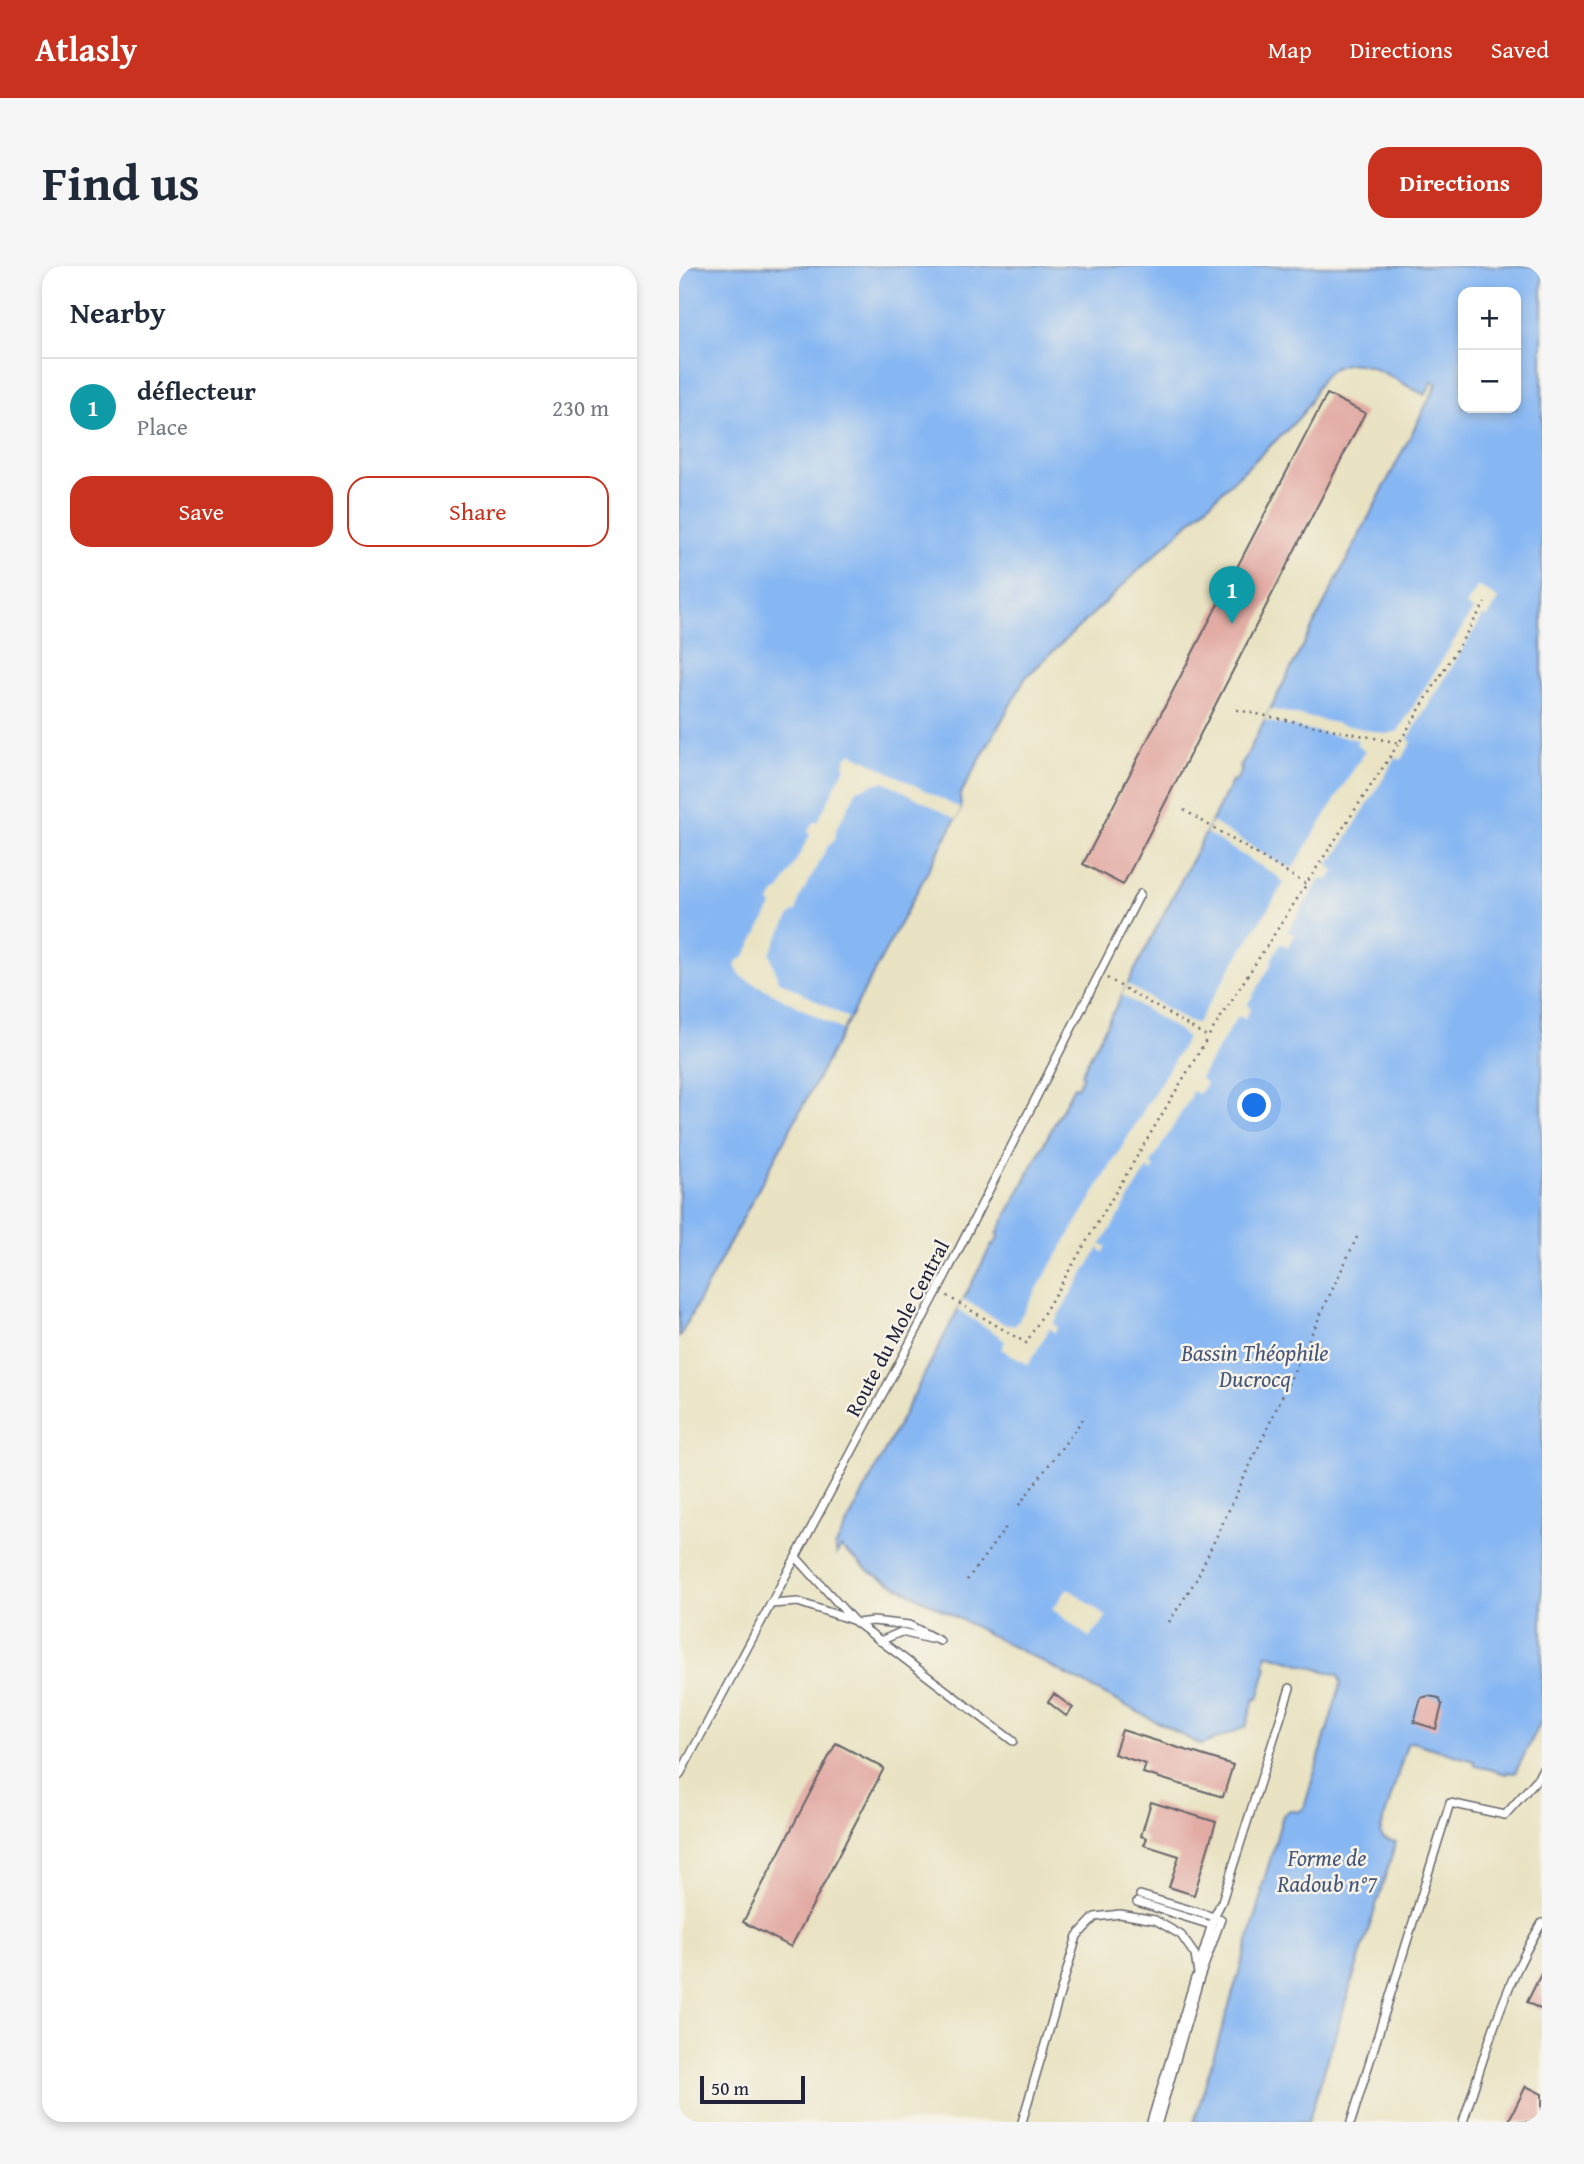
<!DOCTYPE html>
<meta charset="utf-8">
<style>
:root{--surface:#fff;--page:#f6f6f7;--text:#1f2937;--muted:#747a83;--line:#e0e1e3;--accent:#c8321e}
body{margin:0;font-family:"Gentium Book Plus",serif;background:var(--page);color:var(--text)}
.controls{position:absolute;right:21px;top:21px;display:grid;overflow:hidden;border-radius:14px;box-shadow:0 4px 10px #0003}
.controls button{width:63px;height:63px;display:grid;place-items:center;padding:0;border:0;border-bottom:2px solid var(--line);background:var(--surface);color:var(--text);font:35px sans-serif}
.scale{position:absolute;left:21px;bottom:18px;width:105px;box-sizing:border-box;padding-left:7px;border:4px solid #22223b;border-top:0;font-size:19px;line-height:24px;white-space:nowrap;color:#22223b;-webkit-text-stroke:5px #f7f3e8;paint-order:stroke}
.you{position:absolute;left:576px;top:840px;width:24px;height:24px;margin:-18px;border:5px solid #fff;border-radius:50%;background:#1a73e8;box-shadow:0 0 0 10px #1a73e833}
.badge{display:grid;place-items:center;width:46px;height:46px;border-radius:50%;background:var(--accent);color:#fff;font-size:23px;font-weight:700}
.pin{position:absolute;translate:-50% -58px;filter:drop-shadow(0 2px 4px #0008)}
.pin::after{content:'';position:absolute;top:37px;width:24px;height:21px;background:inherit;clip-path:polygon(0 0,100% 0,50% 100%)}
.list{margin:0;padding:0;list-style:none}
h2{display:flex;justify-content:space-between;align-items:center;height:91px;margin:0;padding:0 28px;font-size:30px}
h2 small{font-size:23px;font-weight:400;color:var(--muted)}
.list li{display:grid;grid-template-columns:46px 1fr auto;gap:21px;align-items:center;box-sizing:border-box;height:98px;padding:0 28px;border-top:2px solid var(--line)}
.list b{display:block;font-size:26px;white-space:nowrap}
.list p{margin:0;font-size:23px;white-space:nowrap;color:var(--muted)}
.list em{font-size:23px;font-style:normal;color:var(--muted)}
.actions{display:flex;gap:14px;padding:21px 28px}
.actions a{flex:1;padding:16px 0;border:2px solid var(--accent);border-radius:21px;text-align:center;font-size:24px;color:var(--accent)}
.actions .main{background:var(--accent);color:#fff}
.map{position:relative;flex:none;width:863px;height:1856px;overflow:hidden;border-radius:21px}
header{display:flex;align-items:center;gap:42px;box-sizing:border-box;height:98px;padding:0 35px;background:var(--accent);color:#fff}
header strong{font-size:33px}
nav{display:flex;gap:38px;margin-inline-start:auto;font-size:24px}
.intro{display:flex;align-items:center;justify-content:space-between;box-sizing:border-box;height:168px;padding:0 42px}
h1{margin:0;font-size:49px}
.button{padding:18px 32px;border-radius:21px;background:var(--accent);color:#fff;font-size:24px;font-weight:700}
main{display:flex;gap:42px;padding:0 42px}
aside{flex:1;background:var(--surface);border-radius:21px;box-shadow:0 4px 10px #0003}
.map>svg:first-child{display:block}
.water{fill:#87b7f3;stroke:#546c97;stroke-width:2;fill-rule:evenodd}
.pier{fill:#e9e3c3}
.building{fill:#e2aba4}
.lines{fill:none;stroke-linecap:round;stroke-linejoin:round}
.service-casing{stroke:#68666b;stroke-width:10}
.path{stroke:#68666b;stroke-width:2.5;stroke-dasharray:2 5;stroke-linecap:butt}
.service{stroke:#fff;stroke-width:7}
.labels{text-anchor:middle;dominant-baseline:central;stroke-width:5;stroke-linejoin:round;paint-order:stroke}
.street-label{font-size:21px;fill:#22223b;stroke:#f7f3e8}
.water-label{font-size:23px;font-style:italic;fill:#45567b;stroke:#f7f3e8}
</style>
<header>
<strong>Atlasly</strong>
<nav><a>Map</a><a>Directions</a><a>Saved</a></nav>
</header>
<div class="intro"><h1>Find us</h1><a class="button">Directions</a></div>
<main>
<aside>
<h2>Nearby<small></small></h2>
<ul class="list">
<li><span class="badge" style="background:#0f9aa8">1</span><div><b>déflecteur</b><p>Place</p></div><em>230 m</em></li>
</ul>
<div class="actions"><a class="main">Save</a><a>Share</a></div>
</aside>
<div class="map">
<svg width="863" height="1856" viewBox="0 0 863 1856">
<rect width="100%" height="100%" fill="#f7f3e8"/>
<filter id="ink" filterUnits="userSpaceOnUse"><feTurbulence type="fractalNoise" baseFrequency=".0143" numOctaves="2"/><feDisplacementMap in="SourceGraphic" scale="14" xChannelSelector="R" yChannelSelector="G"/><feConvolveMatrix kernelMatrix="1 2 1 2 8 2 1 2 1" color-interpolation-filters="sRGB"/></filter>
<filter id="wash" filterUnits="userSpaceOnUse"><feTurbulence type="fractalNoise" baseFrequency=".00686" numOctaves="4" result="noise"/><feDisplacementMap in="SourceGraphic" scale="28" xChannelSelector="R" yChannelSelector="G"/><feGaussianBlur stdDeviation="1.57" result="paint"/><feColorMatrix in="noise" values="0 0 0 0 0 0 0 0 0 0 0 0 0 0 0 0 0 1.4 0 .05"/><feComposite in="paint" operator="in"/></filter>
<g filter="url(#wash)">
<rect width="100%" height="100%" fill="#e9e3c3"/>
<path class="water" d="M 0,0 L 863,0 L 863,1454 L 836,1507 L 829,1506 L 828,1508 L 795,1499 L 795,1495 L 733,1476 L 728,1478 L 701,1567 L 703,1572 L 717,1576 L 629,1856 L 515,1856 L 584,1626 L 582,1625 L 604,1549 L 611,1544 L 619,1546 L 625,1542 L 662,1417 L 659,1409 L 588,1388 L 586,1400 L 588,1401 L 579,1433 L 575,1433 L 567,1461 L 522,1479 L 191,1306 L 162,1281 L 158,1288 L 156,1281 L 313,978 L 315,978 L 320,970 L 318,968 L 395,820 L 398,821 L 404,810 L 402,808 L 554,514 L 557,515 L 563,504 L 561,502 L 758,118 L 753,116 L 746,129 C 714,115 672,76 643,113 C 636,121 633,133 627,142 C 623,150 615,156 609,163 L 347,411 L 281,529 L 282,543 L 0,1072 ZM 784,26 L 837,26 L 837,142 L 784,142 Z"/>
<g class="pier">
<path d="M 799,320 L 820,333 L 809,351 L 804,350 L 729,473 L 733,476 L 722,494 L 717,492 L 655,593 L 653,592 L 649,599 L 656,604 L 649,615 L 642,612 L 609,665 L 616,669 L 609,681 L 602,677 L 592,694 L 594,696 L 568,739 L 572,742 L 566,753 L 559,750 L 521,812 L 527,817 L 520,828 L 513,825 L 511,832 L 471,899 L 476,901 L 473,906 L 469,902 L 422,979 L 428,980 L 424,987 L 420,982 L 374,1058 L 379,1061 L 375,1067 L 371,1062 L 349,1099 L 322,1083 L 326,1076 L 319,1069 L 279,1044 L 284,1033 L 325,1058 L 336,1060 L 508,772 L 502,766 L 443,729 L 448,718 L 508,755 L 518,757 L 605,617 L 598,610 L 527,567 L 533,556 L 604,599 L 614,602 L 686,485 L 677,478 L 679,474 L 585,455 L 591,443 L 708,468 L 719,465 L 794,344 L 787,340 Z"/>
<path d="M 173,487 L 282,543 L 277,553 L 205,515 L 178,524 L 157,564 L 156,574 L 149,580 L 120,633 L 118,644 L 111,649 L 91,687 L 99,714 L 169,752 L 163,764 L 63,711 L 56,700 L 59,694 L 65,692 L 93,640 L 91,636 L 96,627 L 101,624 L 131,569 L 129,565 L 134,556 L 138,556 L 166,501 L 165,498 L 167,492 Z"/>
<path d="M 389,1322 L 428,1351 L 411,1372 L 373,1343 Z"/>
</g>
<g id="blocks">
<g class="building">
<path d="M 648,128 L 686,147 L 444,619 L 404,598 Z"/>
<path d="M 375,1428 L 394,1442 L 387,1450 L 369,1436 Z"/>
<path d="M 749,1430 L 760,1432 L 763,1439 L 757,1463 L 735,1456 L 742,1432 Z"/>
<path d="M 443,1464 L 554,1499 L 544,1531 L 464,1507 L 467,1498 L 435,1488 Z"/>
<path d="M 157,1477 L 205,1502 L 112,1681 L 64,1656 Z"/>
<path d="M 472,1536 L 537,1556 L 515,1629 L 490,1621 L 500,1590 L 465,1579 L 468,1572 L 462,1570 Z"/>
<path d="M 863,1706 L 863,1744 L 848,1736 Z"/>
<path d="M 847,1820 L 863,1828 L 863,1856 L 829,1856 Z"/>
</g>
</g>
</g>
<g filter="url(#ink)">
<use href="#blocks" fill-opacity="0" stroke="#68666b" stroke-width="2"/>
<g class="lines">
<g class="service-casing">
<g id="service">
<path d="M 117,1291 L 174,1354 L 334,1475"/>
<path d="M 92,1338 L 119,1336 L 173,1354"/>
<path d="M 178,1357 L 194,1355 L 230,1359 L 261,1375"/>
<path d="M 201,1375 L 222,1366 L 251,1373"/>
<path d="M 0,1510 L 259,1024 L 461,628"/>
<path d="M 461,1629 L 542,1653 L 520,1714"/>
<path d="M 458,1636 L 532,1659"/>
<path d="M 520,1700 L 535,1651 L 543,1635 L 611,1422"/>
<path d="M 343,1856 L 398,1670 L 416,1651 L 441,1648 L 476,1654 L 502,1669 L 516,1689 L 520,1714 L 479,1856"/>
<path d="M 472,1856 L 516,1712"/>
<path d="M 672,1856 L 771,1537 L 826,1549 L 859,1512 L 863,1504"/>
<path d="M 784,1856 C 806,1789 825,1717 863,1657"/>
</g>
</g>
<g class="path">
<path d="M 558,444 L 720,477 L 806,337"/>
<path d="M 505,544 L 627,618 L 720,477"/>
<path d="M 428,712 L 529,771 L 627,619"/>
<path d="M 268,1030 L 347,1077 L 529,771"/>
<path d="M 340,1239 L 407,1149"/>
<path d="M 288,1314 L 327,1261"/>
<path d="M 490,1356 L 517,1314 L 678,971"/>
</g>
<use href="#service" class="service"/>
</g>
</g>
<g class="labels">
<g class="street-label">
<text transform="translate(218 1062) rotate(-62)">Route du Mole Central</text>
</g>
<g class="water-label">
<text x="576" y="1086">Bassin Théophile<tspan x="576" dy="26">Ducrocq</tspan></text>
<text x="648" y="1591">Forme de<tspan x="648" dy="26">Radoub n°7</tspan></text>
</g>
</g>
</svg>
<div class="controls">
<button>+</button>
<button>−</button>
</div>
<div class="scale">50 m</div>
<div class="you"></div>
<div class="pin badge" style="left:553px;top:358px;background:#0f9aa8">1</div>
</div>
</main>
